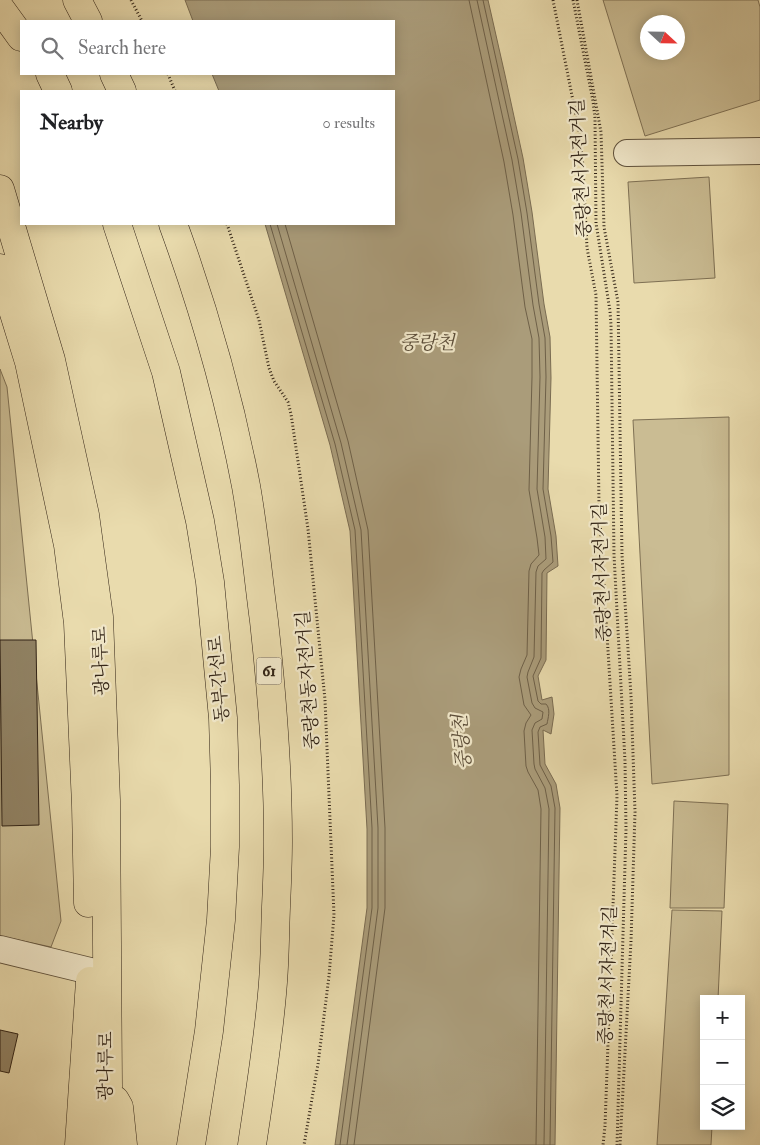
<!DOCTYPE html>
<meta charset="utf-8">
<style>
:root{--surface:#fff;--page:#f2f2f2;--text:#202124;--muted:#757577;--line:#e0e0e0}
body{margin:0;font-family:"IM FELL Double Pica","Noto Serif KR",serif;background:var(--page);color:var(--text)}
.controls{position:absolute;right:15px;bottom:15px;display:grid;overflow:hidden;border-radius:0px;box-shadow:0 2px 12px #0003}
.controls button{width:45px;height:45px;display:grid;place-items:center;padding:0;border:0;border-bottom:1px solid var(--line);background:var(--surface);color:var(--text);font:25px sans-serif}
.compass{position:absolute;left:640px;top:15px;width:45px;height:45px;border-radius:50%;background:var(--surface);box-shadow:0 2px 12px #0003;rotate:112deg}
.list{margin:0;padding:0;list-style:none}
h2{display:flex;justify-content:space-between;align-items:center;height:65px;margin:0;padding:0 20px;font-size:21px}
h2 small{font-size:16px;font-weight:400;color:var(--muted)}
.icon{flex:none;width:28px;height:28px;fill:none;stroke:currentColor;stroke-width:2;stroke-linecap:round;stroke-linejoin:round}
.map{position:relative;flex:none;width:760px;height:1145px;overflow:hidden}
.search{position:absolute;background:var(--surface);box-shadow:0 2px 12px #0003;left:20px;top:20px;width:375px;height:55px;display:flex;align-items:center;gap:12px;box-sizing:border-box;padding:0 18px;border-radius:0px;color:var(--muted);font-size:19px}
.panel{position:absolute;background:var(--surface);box-shadow:0 2px 12px #0003;left:20px;top:90px;width:375px;height:135px;border-radius:0px}
.map>svg:first-child{display:block}
.green{fill:#cabc93;stroke:#7e7054;fill-rule:evenodd}
.water{fill:#aa9c7a;stroke:#7a6c52}
.lines{fill:none;stroke-linecap:round;stroke-linejoin:round}
.shore{stroke:#6e6048;stroke-width:1}
.building{fill:#918365;stroke:#312316}
.minor-casing{stroke:#5f513c;stroke-width:28}
.major-casing{stroke:#312316;stroke-width:29}
.highway-casing{stroke:#312316;stroke-width:29}
.path{stroke:#312316;stroke-width:3;stroke-dasharray:1 2.5;stroke-linecap:butt}
.minor{stroke:#f1e8ca;stroke-width:26}
.major{stroke:#e9dbad;stroke-width:28}
.highway{stroke:#e9dbad;stroke-width:28}
.labels{text-anchor:middle;dominant-baseline:central;stroke-width:4.5;stroke-linejoin:round;paint-order:stroke}
.shield{fill:#f1e8ca;stroke:#6b5e4c;stroke-width:1}
.shield-label{font-size:16px;font-weight:bold;fill:#312316}
.street-label{font-size:18px;fill:#312316;stroke:#f1e8ca}
.water-label{font-size:19px;font-style:italic;fill:#5b4d39;stroke:#f1e8ca}
</style>
<div class="map">
<svg width="760" height="1145" viewBox="0 0 760 1145">
<rect width="100%" height="100%" fill="#e9dbad"/>
<filter id="stains"><feTurbulence type="fractalNoise" baseFrequency=".004" numOctaves="4"/><feColorMatrix values="0 0 0 0 .2 0 0 0 0 .09 0 0 0 0 .02 0 0 0 .5 -.17"/></filter>
<radialGradient id="worn" r=".72"><stop offset=".6" stop-color="#630" stop-opacity="0"/><stop offset="1" stop-color="#630" stop-opacity=".3"/></radialGradient>
<g class="green">
<path d="M 603,0 L 758,0 L 760,7 L 760,100 L 645,136 ZM 678,22 L 678,52 L 648,52 L 648,22 Z"/>
<path d="M 709,177 L 715,278 L 634,283 L 628,182 Z"/>
<path d="M 0,369 L 7,387 L 61,921 L 51,947 L 0,936 Z"/>
<path d="M 729,417 L 729,775 L 652,784 L 633,420 Z"/>
<path d="M 674,801 L 728,804 L 724,908 L 670,908 Z"/>
<path d="M 672,910 L 722,911 L 718,999 L 704,999 L 704,1126 L 712,1126 L 711,1145 L 657,1145 Z"/>
</g>
<path class="water" d="M 185,0 L 488,0 L 505,75 L 523,158 L 532,212 L 544,304 L 550,337 L 551,378 L 548,489 L 556,536 L 558,566 L 547,573 L 546,660 L 538,676 L 542,700 L 552,697 L 554,714 L 551,734 L 543,730 L 545,764 L 556,784 L 560,808 L 555,1145 L 335,1145 L 367,908 L 367,829 L 350,531 L 330,445 L 265,224 L 394,224 L 394,91 L 219,91 L 212,74 L 394,74 L 394,21 L 193,21 Z"/>
<g class="lines">
<g class="shore">
<path d="M 469,0 L 504,162 L 513,215 L 525,307 L 532,339 L 532,377 L 529,490 L 537,538 L 539,555 L 531,564 L 529,571 L 527,655 L 521,669 L 519,677 L 524,705 L 531,715 L 526,723 L 524,731 L 526,766 L 528,772 L 538,790 L 541,809 L 536,1145"/>
<path d="M 477,0 L 512,160 L 521,213 L 533,305 L 539,338 L 540,377 L 537,489 L 545,537 L 546,559 L 538,566 L 536,572 L 534,657 L 528,672 L 527,677 L 532,703 L 535,708 L 543,712 L 542,719 L 535,723 L 532,730 L 534,764 L 535,769 L 545,788 L 549,809 L 544,1145"/>
<path d="M 483,0 L 518,159 L 527,213 L 539,304 L 545,338 L 546,377 L 543,489 L 551,536 L 553,562 L 544,570 L 542,573 L 541,658 L 533,676 L 538,701 L 541,704 L 546,704 C 551,709 548,718 547,724 L 540,727 L 538,732 L 540,765 L 551,786 L 555,808 L 550,1145"/>
<path d="M 270,224 L 335,444 L 355,530 L 372,828 L 372,908 L 340,1145"/>
<path d="M 277,224 L 341,443 L 361,530 L 378,828 L 378,908 L 347,1145"/>
<path d="M 285,224 L 348,441 L 368,530 L 385,828 L 385,908 L 354,1145"/>
</g>
</g>
<g class="building">
<path d="M 0,640 L 36,640 L 39,825 L 2,826 Z"/>
<path d="M 0,1030 L 18,1034 L 9,1073 L 0,1071 Z"/>
</g>
<g class="lines">
<g class="minor-casing">
<g id="minor">
<path d="M 627,153 L 760,151"/>
<path d="M 0,949 L 90,971"/>
</g>
</g>
<g class="major-casing">
<g id="major">
<path d="M 0,189 L 51,360 L 85,515 L 99,617 L 106,800 L 108,1086 L 102,1145"/>
<path d="M 0,268 L 29,362 L 68,545 L 78,623 L 86,805 L 88,903"/>
<path d="M 115,1100 L 119,1107 L 123,1145"/>
<path d="M 79,1145 L 90,981"/>
</g>
</g>
<g class="highway-casing">
<g id="highway">
<path d="M 77,0 L 88,21"/>
<path d="M 0,8 L 21,37"/>
<path d="M 50,74 L 58,91"/>
<path d="M 114,74 L 122,91"/>
<path d="M 117,224 L 166,372 L 200,521 L 210,582 L 223,718 L 225,785 L 225,847 L 221,920 L 209,1031 L 191,1145"/>
<path d="M 173,224 C 204,309 229,397 246,486 C 254,531 258,576 264,621 C 272,694 278,767 278,841 C 278,863 277,885 276,907 C 275,932 275,957 273,982 C 269,1037 260,1091 252,1145"/>
</g>
</g>
<g class="path">
<path d="M 131,0 L 142,21"/>
<path d="M 553,0 L 579,131 L 583,166 L 587,248 L 596,295 L 599,505 L 617,796 L 605,1126 L 603,1145"/>
<path d="M 573,0 L 593,101 L 595,118 L 596,223 L 610,311 L 611,325 L 614,555 L 625,761 L 626,829 L 617,1145"/>
<path d="M 577,0 L 601,132 L 604,227 L 618,302 L 622,555 L 631,696 L 635,812 L 631,941 L 620,1145"/>
<path d="M 168,74 L 175,91"/>
<path d="M 227,224 L 259,320 L 269,368 L 274,381 L 288,402 L 291,414 L 308,529 L 325,700 L 334,915 L 329,976 L 318,1064 L 304,1145"/>
</g>
<use href="#minor" class="minor"/>
<use href="#major" class="major"/>
<use href="#highway" class="highway"/>
</g>
<g class="labels">
<rect class="shield" x="256.5" y="657.5" width="25" height="27" rx="4"/>
<g class="shield-label">
<text x="269" y="671">61</text>
</g>
<g class="street-label">
<text transform="translate(581 168) rotate(-93)">중랑천서자전거길</text>
<text transform="translate(602 572) rotate(-92)">중랑천서자전거길</text>
<text transform="translate(101 661) rotate(-92)">광나루로</text>
<text transform="translate(219 679) rotate(-95)">동부간선로</text>
<text transform="translate(308 680) rotate(-94)">중랑천동자전거길</text>
<text transform="translate(608 975) rotate(-88)">중랑천서자전거길</text>
<text transform="translate(106 1066) rotate(-89)">광나루로</text>
</g>
<g class="water-label">
<text x="427" y="343">중랑천</text>
<text transform="translate(462 742) rotate(-95)">중랑천</text>
</g>
</g>
<rect width="100%" height="100%" filter="url(#stains)"/>
<rect width="100%" height="100%" fill="url(#worn)"/>
</svg>
<div class="controls">
<button>+</button>
<button>−</button>
<button><svg class="icon" aria-label="layers" viewBox="0 0 24 24"><path d="M12 4l9 5-9 5-9-5zM3 14l9 5 9-5"/></svg></button>
</div>
<svg class="compass" viewBox="-18 -18 36 36"><path d="M0-13l5 13h-10z" fill="#e53935"/><path d="M0 13l5-13h-10z" fill="#757577"/></svg>
<div class="search"><svg class="icon" aria-label="search" viewBox="0 0 24 24"><circle cx="10" cy="10" r="6"/><path d="M15 15l6 6"/></svg>Search here</div>
<section class="panel">
<h2>Nearby<small>0 results</small></h2>
<ul class="list">
</ul>
</section>
</div>
